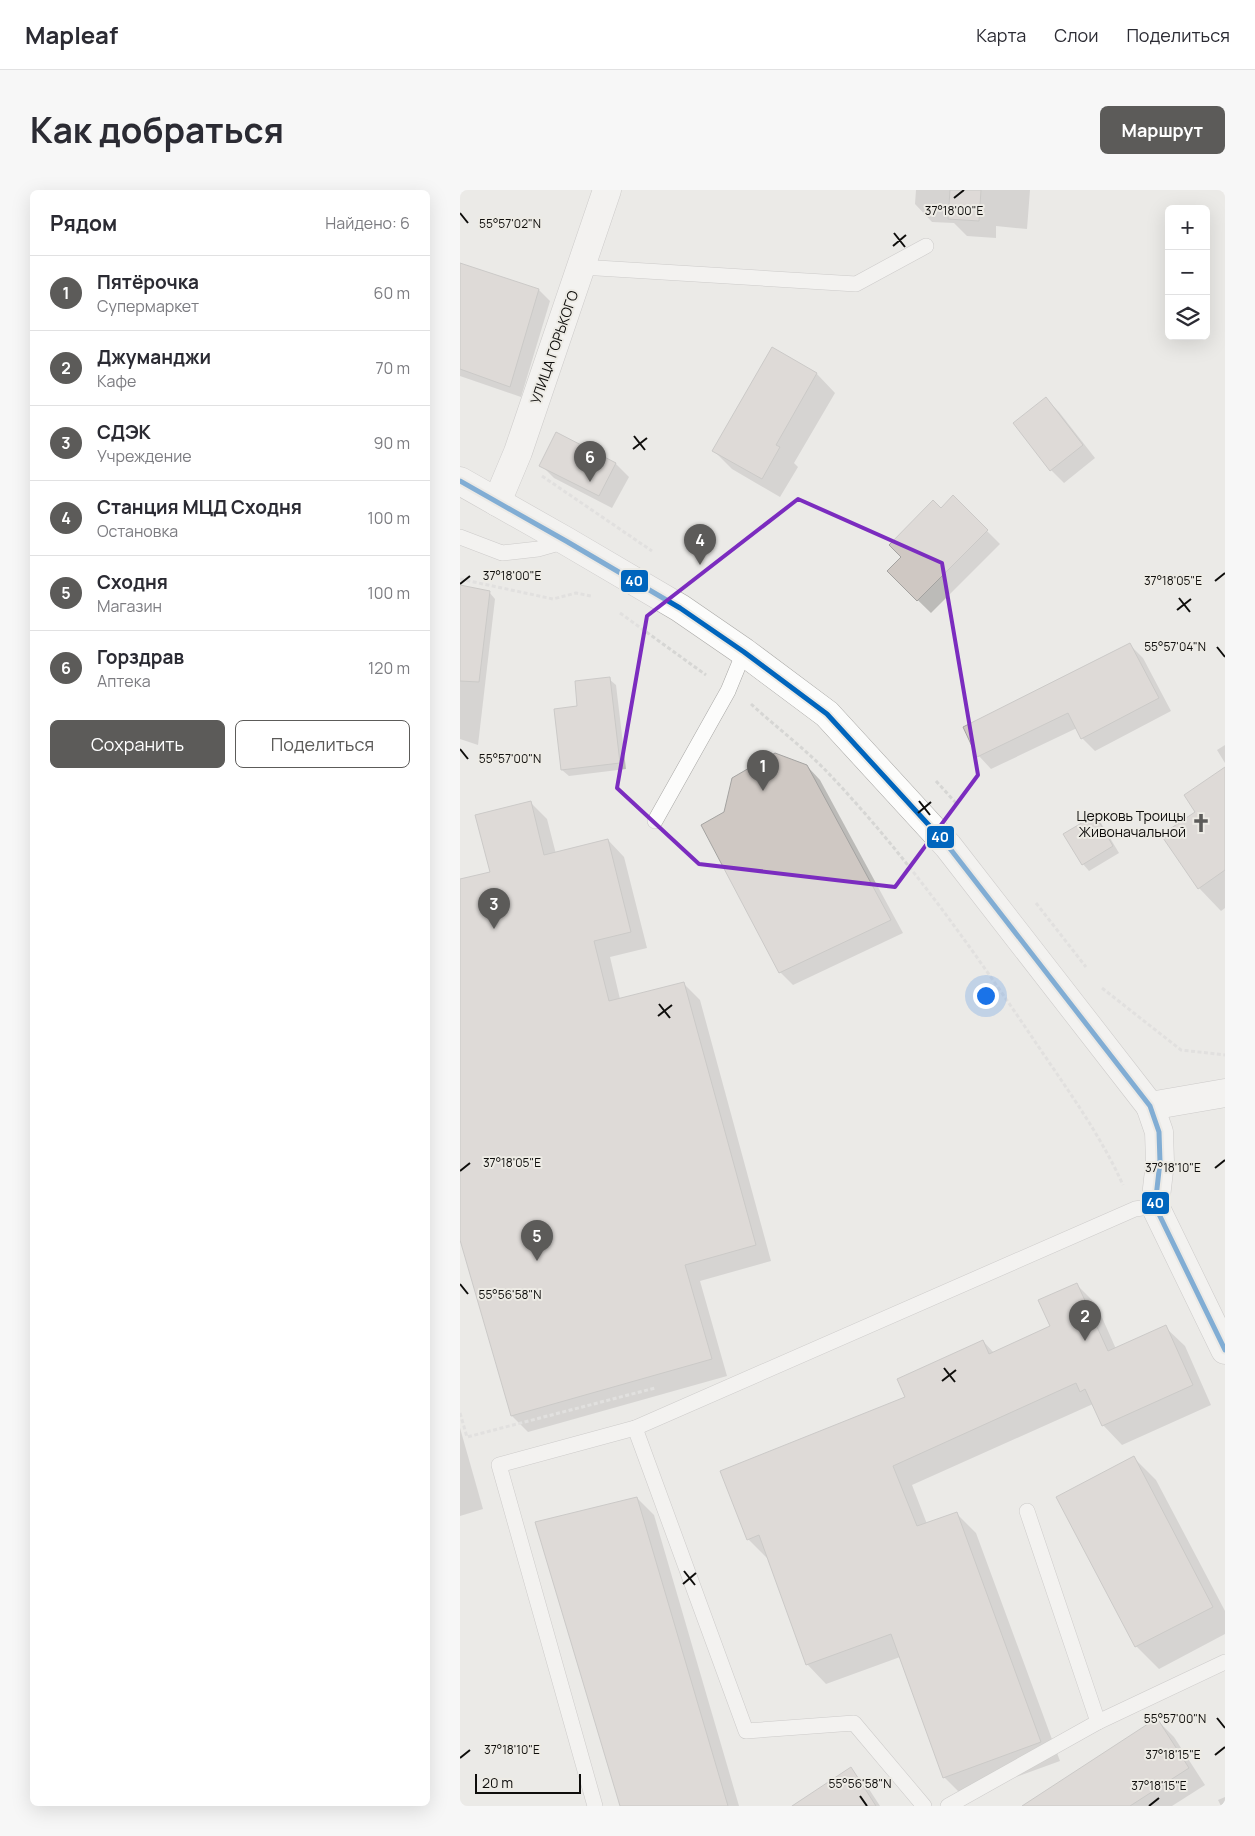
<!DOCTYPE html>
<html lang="ru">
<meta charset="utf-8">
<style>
:root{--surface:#fff;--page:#f7f7f7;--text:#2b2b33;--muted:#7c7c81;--line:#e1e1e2;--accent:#5c5b59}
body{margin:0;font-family:Manrope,sans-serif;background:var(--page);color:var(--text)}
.controls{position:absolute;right:15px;top:15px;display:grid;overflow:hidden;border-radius:8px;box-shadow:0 5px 20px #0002}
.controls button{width:45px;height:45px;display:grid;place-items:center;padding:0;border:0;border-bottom:1px solid var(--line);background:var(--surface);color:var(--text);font:25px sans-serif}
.scale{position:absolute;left:15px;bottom:12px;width:106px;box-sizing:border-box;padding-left:5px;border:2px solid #0f0e0c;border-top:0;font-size:14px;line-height:18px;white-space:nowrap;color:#0f0e0c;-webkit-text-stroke:4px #edebe5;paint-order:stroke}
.you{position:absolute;left:525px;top:805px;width:18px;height:18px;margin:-12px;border:4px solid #fff;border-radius:50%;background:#1a73e8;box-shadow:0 0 0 8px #1a73e833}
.badge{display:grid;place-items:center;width:32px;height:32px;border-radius:50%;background:var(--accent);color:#fff;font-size:16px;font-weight:700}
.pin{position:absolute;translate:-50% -41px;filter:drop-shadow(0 1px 2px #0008)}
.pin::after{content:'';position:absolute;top:26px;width:18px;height:15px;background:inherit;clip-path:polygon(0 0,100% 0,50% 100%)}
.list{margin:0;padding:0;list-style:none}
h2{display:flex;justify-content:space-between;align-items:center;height:65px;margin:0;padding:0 20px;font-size:21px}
h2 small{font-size:16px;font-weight:400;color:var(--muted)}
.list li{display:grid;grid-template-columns:32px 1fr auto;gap:15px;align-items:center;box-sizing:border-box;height:75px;padding:0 20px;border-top:1px solid var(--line)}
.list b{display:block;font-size:19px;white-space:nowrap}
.list p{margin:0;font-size:16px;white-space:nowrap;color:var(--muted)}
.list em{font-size:16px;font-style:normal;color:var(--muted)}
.actions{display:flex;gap:10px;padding:15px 20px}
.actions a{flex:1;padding:11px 0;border:1px solid var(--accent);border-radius:8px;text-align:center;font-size:18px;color:var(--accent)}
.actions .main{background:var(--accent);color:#fff}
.icon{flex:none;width:28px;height:28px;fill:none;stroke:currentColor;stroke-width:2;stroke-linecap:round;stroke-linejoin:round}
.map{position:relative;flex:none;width:765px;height:1616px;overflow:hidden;border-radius:8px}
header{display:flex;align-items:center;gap:30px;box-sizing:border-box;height:70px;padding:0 25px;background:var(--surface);border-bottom:1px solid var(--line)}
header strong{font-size:24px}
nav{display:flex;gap:28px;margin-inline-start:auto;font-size:18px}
.intro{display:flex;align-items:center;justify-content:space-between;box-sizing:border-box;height:120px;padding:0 30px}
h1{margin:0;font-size:35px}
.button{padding:12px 22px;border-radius:8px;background:var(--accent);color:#fff;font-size:18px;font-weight:700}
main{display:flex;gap:30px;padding:0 30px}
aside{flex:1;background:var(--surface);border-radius:8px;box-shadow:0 5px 20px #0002}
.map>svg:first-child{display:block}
.shadow{fill:#0003}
.building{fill:#cfc8c3;stroke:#a4a3a1}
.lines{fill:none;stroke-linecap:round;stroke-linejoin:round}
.service-casing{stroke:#a8a7a5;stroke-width:16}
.tertiary-casing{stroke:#a8a7a5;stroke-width:29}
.secondary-casing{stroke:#a8a7a5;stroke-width:29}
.path{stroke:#d6d6d4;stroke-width:3;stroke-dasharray:4 2.5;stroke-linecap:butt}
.service{stroke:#fcfcfb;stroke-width:15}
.tertiary{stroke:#fcfcfb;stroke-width:28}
.secondary{stroke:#fcfcfb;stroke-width:28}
.bus-1-casing{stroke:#edebe5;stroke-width:9}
.bus-1{stroke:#0065bd;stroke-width:5}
.marked{fill:none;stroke:#7b2cbf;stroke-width:4;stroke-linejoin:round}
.ticks{fill:none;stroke:#0f0e0c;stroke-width:2}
.labels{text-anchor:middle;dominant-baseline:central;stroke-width:4;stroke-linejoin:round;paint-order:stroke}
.street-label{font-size:14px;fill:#0f0e0c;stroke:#edebe5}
.poi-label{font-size:14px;fill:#0f0e0c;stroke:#edebe5;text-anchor:end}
.ticks-label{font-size:12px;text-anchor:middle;fill:#0f0e0c;stroke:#edebe5;stroke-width:4;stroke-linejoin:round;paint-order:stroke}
.line-badge{stroke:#edebe5;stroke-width:2}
.badge-label{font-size:14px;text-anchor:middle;font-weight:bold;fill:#fff}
</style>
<header>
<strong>Mapleaf</strong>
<nav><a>Карта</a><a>Слои</a><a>Поделиться</a></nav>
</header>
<div class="intro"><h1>Как добраться</h1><a class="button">Маршрут</a></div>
<main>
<aside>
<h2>Рядом<small>Найдено: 6</small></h2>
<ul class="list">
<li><span class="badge">1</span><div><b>Пятёрочка</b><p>Супермаркет</p></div><em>60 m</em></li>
<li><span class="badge">2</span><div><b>Джуманджи</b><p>Кафе</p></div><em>70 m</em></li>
<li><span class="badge">3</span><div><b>СДЭК</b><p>Учреждение</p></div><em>90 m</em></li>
<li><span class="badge">4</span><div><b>Станция МЦД Сходня</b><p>Остановка</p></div><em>100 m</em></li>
<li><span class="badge">5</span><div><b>Сходня</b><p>Магазин</p></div><em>100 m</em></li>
<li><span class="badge">6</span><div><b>Горздрав</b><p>Аптека</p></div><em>120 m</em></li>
</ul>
<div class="actions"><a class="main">Сохранить</a><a>Поделиться</a></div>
</aside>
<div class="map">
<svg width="765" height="1616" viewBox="0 0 765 1616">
<rect width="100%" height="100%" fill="#ebeae7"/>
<g class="shadow">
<path d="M 456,0 L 570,0 L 567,39 L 536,36 L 536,48 L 507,46 L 494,33 L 472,32 L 455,14 Z"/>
<path d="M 0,74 L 79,100 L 90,111 L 61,207 L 0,186 Z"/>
<path d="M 313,159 L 357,184 L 375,203 L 334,273 L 338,277 L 320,307 L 272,279 L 254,261 Z"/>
<path d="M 586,209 L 599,222 L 635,268 L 604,293 L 591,280 Z"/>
<path d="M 97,244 L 156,274 L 169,287 L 152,318 L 94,288 L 81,275 Z"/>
<path d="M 493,307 L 540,354 L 471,423 L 428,381 L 442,367 L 481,320 Z"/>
<path d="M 0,397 L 29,402 L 35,409 L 18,555 L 0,549 Z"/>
<path d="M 670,455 L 683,468 L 711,521 L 635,561 L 622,548 L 617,538 L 531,579 L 519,566 Z"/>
<path d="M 149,489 L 156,495 L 166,579 L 109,586 L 102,580 L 95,520 L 119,517 Z"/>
<path d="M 765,555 L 765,573 L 757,560 Z"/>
<path d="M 347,576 L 360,590 L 443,743 L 333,795 L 320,782 Z"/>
<path d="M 765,579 L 765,718 L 761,721 L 739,698 Z"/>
<path d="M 70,612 L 87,629 L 96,664 L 148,650 L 164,667 L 187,758 L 150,767 L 160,809 L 223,793 L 240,810 L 311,1071 L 240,1091 L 267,1186 L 68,1242 L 52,1226 L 0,1046 L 0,690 L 31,683 Z"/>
<path d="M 635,627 L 641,633 L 659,663 L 629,681 L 623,674 Z"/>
<path d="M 616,1094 L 636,1114 L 656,1159 L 705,1137 L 725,1156 L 751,1215 L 662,1255 L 643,1235 L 633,1214 L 452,1295 L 467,1334 L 496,1323 L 516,1343 L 600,1571 L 503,1606 L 484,1587 L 440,1467 L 366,1494 L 347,1474 L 308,1369 L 288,1349 L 447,1207 L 523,1151 L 534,1163 L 592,1137 Z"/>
<path d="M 0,1238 L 23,1319 L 0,1326 Z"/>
<path d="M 673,1267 L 696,1290 L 765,1421 L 765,1444 L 699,1479 L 676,1456 L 598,1307 Z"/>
<path d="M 177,1308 L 194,1325 L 279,1616 L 162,1616 Z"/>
<path d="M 697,1530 L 714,1547 L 745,1595 L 712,1616 L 565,1616 Z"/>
<path d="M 390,1579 L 407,1596 L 420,1616 L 331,1616 L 338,1614 Z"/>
<path d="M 765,1607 L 765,1616 L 761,1616 L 758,1610 Z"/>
</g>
<g class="building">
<path d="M 490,0 L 521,0 L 519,31 L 488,29 Z"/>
<path d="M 0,73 L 79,99 L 50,197 L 0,179 Z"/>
<path d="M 312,157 L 357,183 L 316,255 L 320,257 L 302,289 L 252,261 Z"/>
<path d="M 586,207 L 623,255 L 590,281 L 553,233 Z"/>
<path d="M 96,242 L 156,273 L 139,306 L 79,276 Z"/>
<path d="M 493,305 L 528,340 L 457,411 L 427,381 L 441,367 L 429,355 L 473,310 L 481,318 Z"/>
<path d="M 0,395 L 30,401 L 19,492 L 0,491 Z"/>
<path d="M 670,453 L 699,508 L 621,549 L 608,523 L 517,567 L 503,537 Z"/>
<path d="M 150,487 L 160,573 L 101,580 L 94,519 L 117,516 L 115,491 Z"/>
<path d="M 315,563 L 347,575 L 431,730 L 319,783 L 241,635 L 264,622 L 272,588 Z"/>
<path d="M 765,577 L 765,680 L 738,699 L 701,645 L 735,622 L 724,605 Z"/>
<path d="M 71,611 L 84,665 L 148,649 L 171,742 L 134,751 L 149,811 L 224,792 L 296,1055 L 225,1075 L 252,1169 L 51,1226 L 0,1050 L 0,689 L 30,682 L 15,625 Z"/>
<path d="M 635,625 L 653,656 L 622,675 L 603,644 Z"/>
<path d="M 617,1093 L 648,1161 L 706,1135 L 733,1195 L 642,1236 L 625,1199 L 620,1202 L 616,1193 L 433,1276 L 457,1336 L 497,1322 L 581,1552 L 483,1588 L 431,1444 L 346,1475 L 299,1345 L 287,1350 L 260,1281 L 445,1207 L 437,1189 L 523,1150 L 529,1164 L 590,1136 L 578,1110 Z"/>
<path d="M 674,1266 L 753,1417 L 675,1457 L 596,1307 Z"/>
<path d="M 177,1307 L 268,1616 L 160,1616 L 75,1332 Z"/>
<path d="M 697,1528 L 729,1578 L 670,1616 L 562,1616 Z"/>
<path d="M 391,1577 L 416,1616 L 332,1616 Z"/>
</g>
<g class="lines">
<g class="service-casing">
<g id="service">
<path d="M 121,77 L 396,94 L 466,56"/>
<path d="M 0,347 L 42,363 L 78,359 L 106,351"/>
<path d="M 195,631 L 268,501 L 284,462"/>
<path d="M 175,1238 L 286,1541 L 394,1533 L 464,1616"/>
<path d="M 638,1532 L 765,1472"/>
<path d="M 135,1616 L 39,1275 L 175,1238 L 675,1019 L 695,1016"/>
<path d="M 488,1616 L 638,1532 L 567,1321"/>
</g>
</g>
<g class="tertiary-casing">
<g id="tertiary">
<path d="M 0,291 L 106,351 L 220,418 L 284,462 L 367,524 L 488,656 L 690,916"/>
<path d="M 37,312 L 58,262 L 147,0"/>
</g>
</g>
<g class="secondary-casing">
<path id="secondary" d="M 765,903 L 690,916 L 699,942 L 700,972 L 695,1016 L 765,1160"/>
</g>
<g class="path">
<path d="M 82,286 L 192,361"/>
<path d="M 0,389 L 93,409 L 116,403 L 131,406"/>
<path d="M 160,423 L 246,485"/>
<path d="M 291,514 C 317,538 348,561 372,587 C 449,669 514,761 576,853 C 607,899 640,944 663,995"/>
<path d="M 476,591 L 496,613"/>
<path d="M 576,713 L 626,777"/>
<path d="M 642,798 L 721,860 L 765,865"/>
<path d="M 0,1223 L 7,1247 L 195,1198"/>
</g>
<use href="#service" class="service"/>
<use href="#tertiary" class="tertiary"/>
<use href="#secondary" class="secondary"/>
<g class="bus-1-casing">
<path id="bus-1" d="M 0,291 L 106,351 L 220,418 L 284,462 L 367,524 L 488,656 L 690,916 L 699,942 L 700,972 L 695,1016 L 765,1160"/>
</g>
<use href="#bus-1" class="bus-1"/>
</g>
<path d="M0 0H765V1616H0ZM 338,309 L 482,373 L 518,585 L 435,697 L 239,674 L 157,598 L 187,426 Z" fill="#ebeae7" fill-opacity=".55" fill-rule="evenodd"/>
<path class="marked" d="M 338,309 L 482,373 L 518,585 L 435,697 L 239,674 L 157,598 L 187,426 Z"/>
<path class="ticks" d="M 494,8 L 504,0M 0,23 L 8,33M 434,43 L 445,57M 433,56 L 446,45M 174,246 L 185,260M 173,259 L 187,248M 755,391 L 765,383M 0,394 L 10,386M 719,408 L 730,422M 717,420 L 731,409M 757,457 L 765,467M 0,559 L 8,569M 459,611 L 470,625M 458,623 L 471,612M 199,814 L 210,828M 198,826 L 212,815M 755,978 L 765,970M 0,981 L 10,973M 0,1094 L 8,1104M 484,1178 L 495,1192M 482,1191 L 496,1180M 224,1381 L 235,1395M 223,1394 L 236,1383M 757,1528 L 765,1538M 755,1565 L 765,1557M 0,1568 L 10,1560M 400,1606 L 407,1616M 689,1616 L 699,1608"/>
<defs>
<g id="church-bare" transform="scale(1.5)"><path d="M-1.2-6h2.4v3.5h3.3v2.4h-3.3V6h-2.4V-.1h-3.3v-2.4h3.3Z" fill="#5c5b59" stroke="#edebe5" stroke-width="2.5" paint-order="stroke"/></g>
</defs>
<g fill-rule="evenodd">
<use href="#church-bare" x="741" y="633"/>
</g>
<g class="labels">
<g class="street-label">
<text transform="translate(94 157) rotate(-71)">УЛИЦА ГОРЬКОГО</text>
</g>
<g class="poi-label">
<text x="726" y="625">Церковь Троицы<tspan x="726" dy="16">Живоначальной</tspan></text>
</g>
</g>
<g class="ticks-label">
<text x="494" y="25">37°18'00"E</text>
<text x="50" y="38">55°57'02"N</text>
<text x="52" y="390">37°18'00"E</text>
<text x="713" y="395">37°18'05"E</text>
<text x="715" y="461">55°57'04"N</text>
<text x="50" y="573">55°57'00"N</text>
<text x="52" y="977">37°18'05"E</text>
<text x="713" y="982">37°18'10"E</text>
<text x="50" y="1109">55°56'58"N</text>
<text x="715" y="1533">55°57'00"N</text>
<text x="52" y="1564">37°18'10"E</text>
<text x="713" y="1569">37°18'15"E</text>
<text x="400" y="1598">55°56'58"N</text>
<text x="699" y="1600">37°18'15"E</text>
</g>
<g class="line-badge">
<rect x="160" y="379" width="29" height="24" rx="5" fill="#0065bd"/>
<rect x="466" y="635" width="29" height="24" rx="5" fill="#0065bd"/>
<rect x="681" y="1001" width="29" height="24" rx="5" fill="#0065bd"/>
</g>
<g class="badge-label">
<text x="174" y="396">40</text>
<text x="480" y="652">40</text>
<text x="695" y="1018">40</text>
</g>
</svg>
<div class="controls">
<button>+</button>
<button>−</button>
<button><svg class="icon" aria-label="layers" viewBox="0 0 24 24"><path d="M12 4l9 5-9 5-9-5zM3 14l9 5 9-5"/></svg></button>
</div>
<div class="scale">20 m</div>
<div class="you"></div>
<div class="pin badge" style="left:303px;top:601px">1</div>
<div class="pin badge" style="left:625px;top:1151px">2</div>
<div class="pin badge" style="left:34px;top:739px">3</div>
<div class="pin badge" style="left:240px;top:375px">4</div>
<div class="pin badge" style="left:77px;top:1071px">5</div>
<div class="pin badge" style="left:130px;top:292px">6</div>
</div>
</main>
